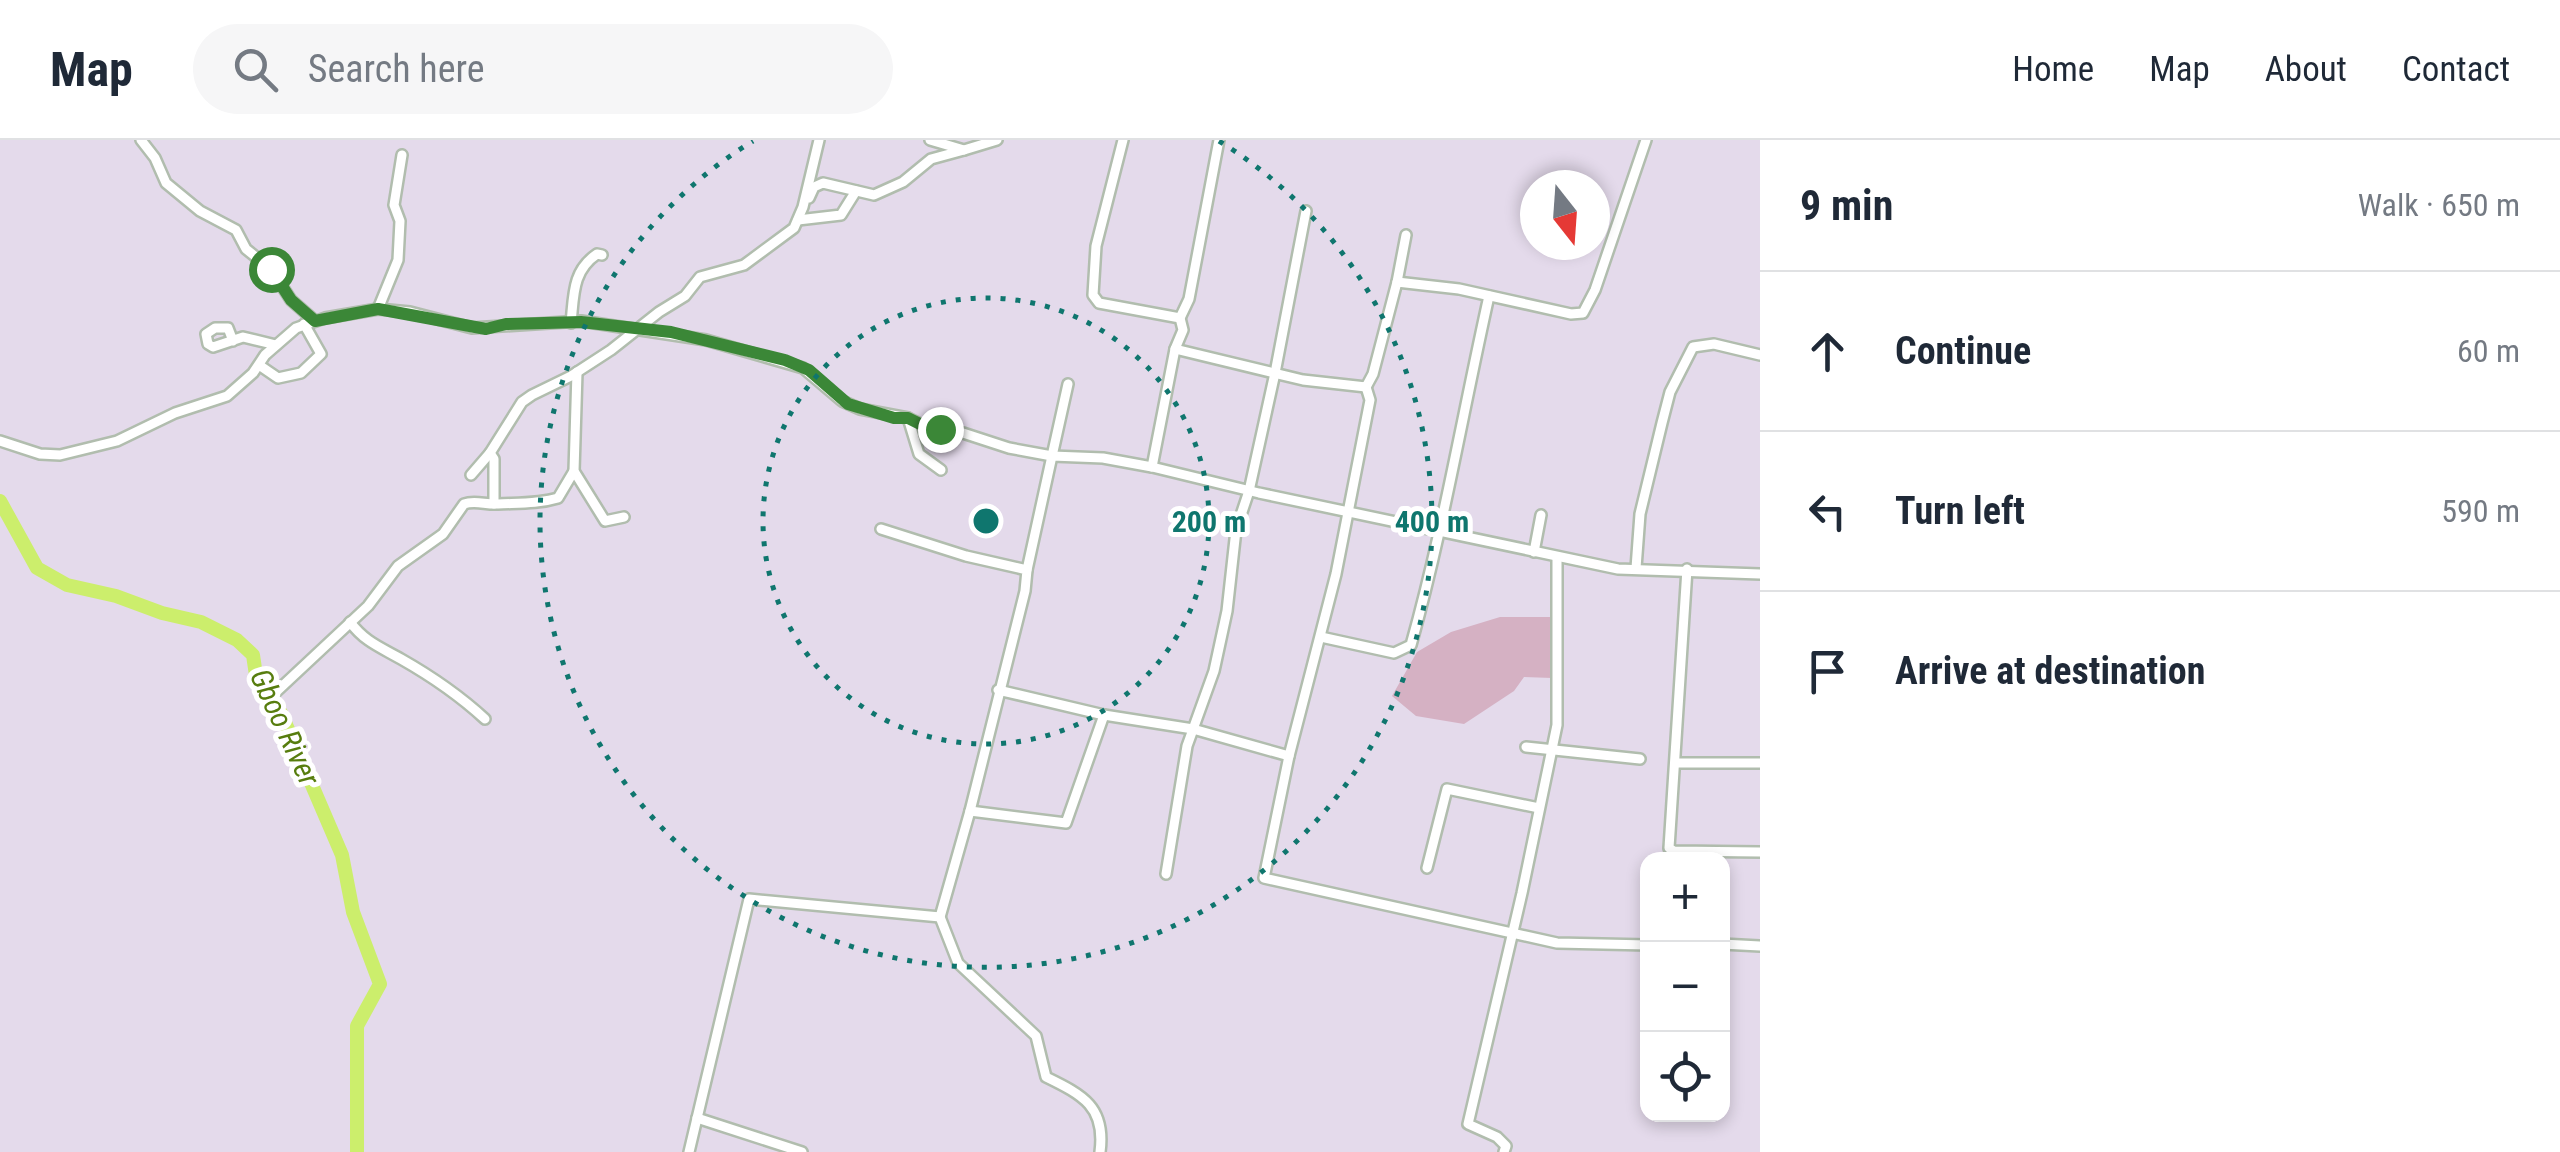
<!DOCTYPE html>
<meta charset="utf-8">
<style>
:root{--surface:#fff;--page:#f6f6f7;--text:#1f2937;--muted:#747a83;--line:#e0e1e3}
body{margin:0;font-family:"Roboto Condensed",sans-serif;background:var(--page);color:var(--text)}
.controls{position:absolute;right:30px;bottom:30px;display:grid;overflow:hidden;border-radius:20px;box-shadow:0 5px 15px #0003}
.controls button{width:90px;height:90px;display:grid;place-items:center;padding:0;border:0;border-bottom:2px solid var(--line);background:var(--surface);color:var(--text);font:50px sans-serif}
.compass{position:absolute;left:1520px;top:30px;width:90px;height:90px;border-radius:50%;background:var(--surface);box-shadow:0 5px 15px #0003;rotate:163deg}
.stop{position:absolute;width:30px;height:30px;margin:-22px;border:8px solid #3b8737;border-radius:50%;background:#fff}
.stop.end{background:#3b8737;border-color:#fff;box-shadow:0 2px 10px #0008}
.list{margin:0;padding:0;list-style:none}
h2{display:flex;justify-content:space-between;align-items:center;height:130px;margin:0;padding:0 40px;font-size:42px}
h2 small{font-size:32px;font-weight:400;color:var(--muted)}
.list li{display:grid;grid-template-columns:65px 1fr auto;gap:30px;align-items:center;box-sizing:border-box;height:160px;padding:0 40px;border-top:2px solid var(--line)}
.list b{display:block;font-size:38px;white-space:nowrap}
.list em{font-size:32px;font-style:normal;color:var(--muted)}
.icon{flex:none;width:55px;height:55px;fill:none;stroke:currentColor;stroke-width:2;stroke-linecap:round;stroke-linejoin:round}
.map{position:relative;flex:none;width:1760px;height:1012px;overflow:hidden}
header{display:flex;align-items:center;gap:60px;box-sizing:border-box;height:140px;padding:0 50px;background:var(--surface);border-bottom:2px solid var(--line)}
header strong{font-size:48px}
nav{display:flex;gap:55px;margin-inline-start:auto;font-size:35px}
.search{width:700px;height:90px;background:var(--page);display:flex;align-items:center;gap:25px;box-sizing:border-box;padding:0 35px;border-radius:55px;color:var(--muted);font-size:38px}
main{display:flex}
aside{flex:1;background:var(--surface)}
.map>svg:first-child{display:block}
.cemetery{fill:#d5b1c3}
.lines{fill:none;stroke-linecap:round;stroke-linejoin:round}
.river{stroke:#ccee6c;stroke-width:14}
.minor-casing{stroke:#b1bdae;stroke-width:14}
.minor{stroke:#fff;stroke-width:9}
.route{stroke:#3b8737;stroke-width:12}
.ring{fill:none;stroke:#0f766e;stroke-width:5;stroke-dasharray:5 10}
.labels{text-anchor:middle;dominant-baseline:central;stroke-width:10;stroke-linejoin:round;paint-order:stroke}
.water-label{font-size:30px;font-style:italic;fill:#577d0e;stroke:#fff}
.centre{fill:#0f766e;stroke:#fff;stroke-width:5}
.ring-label{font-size:30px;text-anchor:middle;font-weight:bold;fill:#0f766e;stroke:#fff;stroke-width:10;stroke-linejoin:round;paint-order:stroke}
</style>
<header>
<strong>Map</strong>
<div class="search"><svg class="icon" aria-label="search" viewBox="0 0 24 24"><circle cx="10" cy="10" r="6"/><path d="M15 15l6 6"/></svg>Search here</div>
<nav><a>Home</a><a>Map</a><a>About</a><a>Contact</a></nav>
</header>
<main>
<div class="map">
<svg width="1760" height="1012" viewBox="0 0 1760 1012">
<rect width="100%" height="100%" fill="#e4daeb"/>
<path class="cemetery" d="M 1500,477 L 1550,477 L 1552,538 L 1524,537 L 1514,551 L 1464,584 L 1416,576 L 1392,556 L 1417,512 L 1451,492 Z"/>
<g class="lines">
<path class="river" d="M 0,361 L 37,428 L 67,445 L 116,456 L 162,473 L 201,482 L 237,500 L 253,515 L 257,542 L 281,573 L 342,715 L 353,772 L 380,844 L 357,886 L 357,1012"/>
<g class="minor-casing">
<g id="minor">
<path d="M 141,0 L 155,18 L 166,43 L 200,71 L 236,90 L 246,109 L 271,129 L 291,160 L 315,181"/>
<path d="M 930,0 L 964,10 L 997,0"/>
<path d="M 1123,0 L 1096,106 L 1093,155 L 1099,163 L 1180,178 L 1183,190 L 1175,209 L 1303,240 L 1366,247 L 1373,234 L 1397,142 L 1459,149 L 1571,174 L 1583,173 L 1595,150 L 1646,0"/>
<path d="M 809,58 L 814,47 L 823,43 L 874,55 L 903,42 L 931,19 L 964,10"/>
<path d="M 798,80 L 841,75 L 856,51"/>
<path d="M 1397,142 L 1406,95"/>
<path d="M 378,169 L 398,120 L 400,81 L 394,65 L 402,15"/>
<path d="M 1180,178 L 1189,159 L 1219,0"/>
<path d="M 571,183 C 574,155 572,131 597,114 L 602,115"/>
<path d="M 233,201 L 228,188 L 215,188 L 206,194 L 208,204 L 213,207 L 243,197 L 276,205"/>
<path d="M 259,225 L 278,238 L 301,233 L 321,214 L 304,184"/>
<path d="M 577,232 L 574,331 L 605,381 L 624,377"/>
<path d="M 1366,247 L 1370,260 L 1336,434 L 1289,616 L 1264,738 L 1557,803 L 1648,805"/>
<path d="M 908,278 L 919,314 L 941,330"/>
<path d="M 0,301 L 40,314 L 60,315 L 117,301 L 175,273 L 227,256 L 253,233 L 265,215 L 296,188 L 325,178 L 378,169 L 410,172 L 472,188 L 581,181 L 706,200 L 803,228 L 842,261 L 860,269 L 908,278 L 934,291 L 963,293 L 1009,308 L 1052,316 L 1068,244"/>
<path d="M 1152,327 L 1175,209"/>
<path d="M 471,335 L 490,313"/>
<path d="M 494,364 L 494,319 L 490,313 L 522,262 L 532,255 L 571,236 L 611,210 L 659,172 L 685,156 L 700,137 L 744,125 L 794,88 L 803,67 L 819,0"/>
<path d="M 881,389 L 966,416 L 1027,430 L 1025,451 L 970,671"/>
<path d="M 1534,412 L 1541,375"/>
<path d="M 1636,428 L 1640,374 L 1662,283 L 1670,252 L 1693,207 L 1714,204 L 1760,215"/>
<path d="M 1687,429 L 1669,708 L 1674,711 L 1760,712"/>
<path d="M 1027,430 L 1052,316 L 1103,318 L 1152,327 L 1259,353 L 1618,429 L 1760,434"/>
<path d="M 350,482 C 365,502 380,507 401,519 C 431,536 460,556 485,579"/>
<path d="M 1321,497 L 1394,513 L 1411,505 C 1443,391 1463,272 1489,156"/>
<path d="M 998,550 L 1104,575 L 1193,589 L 1289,616"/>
<path d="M 276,552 L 368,466 L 398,426 L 443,394 L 464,364 C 475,360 486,365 498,364 C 518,363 538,364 558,358 L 574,331"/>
<path d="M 1526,607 L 1640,619"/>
<path d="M 1676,623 L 1760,623"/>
<path d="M 1427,728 L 1447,649 L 1539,668"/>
<path d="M 1166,734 L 1187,606 L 1214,531 L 1227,471 L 1236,390 L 1249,351 L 1275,233 L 1306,71"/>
<path d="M 940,777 L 958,823 L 1036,896 L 1046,937 C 1083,955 1106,967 1100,1012"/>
<path d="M 1722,804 L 1760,806"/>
<path d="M 697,978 L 802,1012"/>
<path d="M 689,1012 L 749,759 L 940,777 L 970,671 L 1066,683 L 1104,575"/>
<path d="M 1504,1012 L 1506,1006 L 1497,997 L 1468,984 L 1522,753 L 1557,585 L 1557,417"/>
</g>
</g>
<use href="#minor" class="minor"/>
</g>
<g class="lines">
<path class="route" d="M 271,129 L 291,160 L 315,181 L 378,169 L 486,189 L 506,184 L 581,182 L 671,192 L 785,220 L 809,230 L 848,264 L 894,278 L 908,278 L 934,291 L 940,289"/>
</g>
<g class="ring">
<circle cx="986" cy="381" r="223"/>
<path d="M1219 1A446 446 0 1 1 753 1"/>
</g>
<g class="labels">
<g class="water-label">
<text transform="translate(285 587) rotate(65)">Gboo River</text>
</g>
</g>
<circle cx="986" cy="381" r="15" class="centre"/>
<g class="ring-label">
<text x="1209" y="392">200 m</text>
<text x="1432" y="392">400 m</text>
</g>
</svg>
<div class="controls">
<button>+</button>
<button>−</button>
<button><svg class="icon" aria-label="locate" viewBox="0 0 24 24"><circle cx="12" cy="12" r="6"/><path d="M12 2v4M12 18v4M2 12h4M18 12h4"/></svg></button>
</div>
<svg class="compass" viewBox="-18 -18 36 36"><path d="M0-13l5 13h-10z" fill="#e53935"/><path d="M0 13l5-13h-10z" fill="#747a83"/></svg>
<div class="stop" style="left:271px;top:129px"></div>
<div class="stop end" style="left:940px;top:289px"></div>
</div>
<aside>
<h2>9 min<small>Walk · 650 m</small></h2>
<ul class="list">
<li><svg class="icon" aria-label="ahead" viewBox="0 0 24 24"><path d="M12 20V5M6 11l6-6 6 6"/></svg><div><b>Continue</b></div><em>60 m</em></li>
<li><svg class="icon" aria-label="left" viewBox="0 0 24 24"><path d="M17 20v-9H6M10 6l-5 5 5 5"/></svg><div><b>Turn left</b></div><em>590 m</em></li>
<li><svg class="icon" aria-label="arrive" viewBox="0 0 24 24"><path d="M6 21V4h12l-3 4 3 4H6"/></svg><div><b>Arrive at destination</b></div></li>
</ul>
</aside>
</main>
